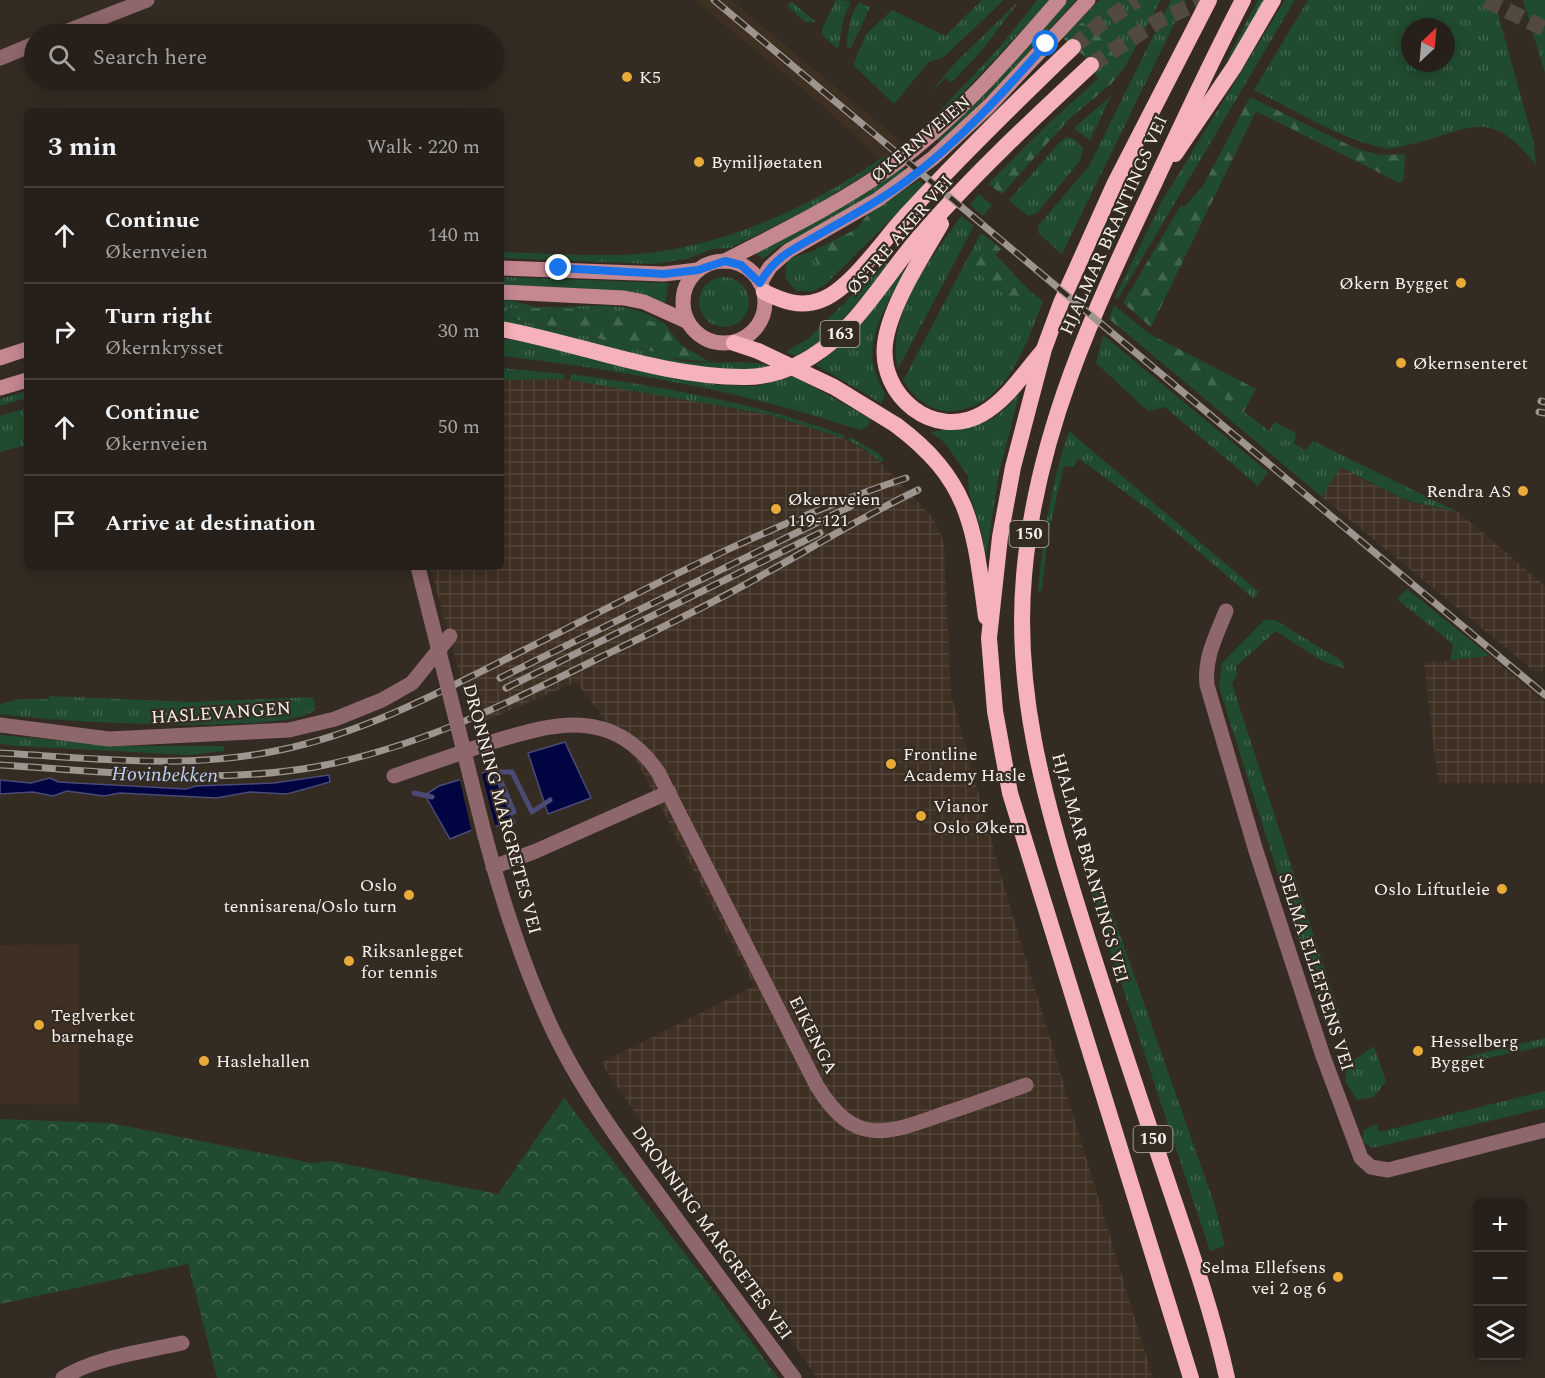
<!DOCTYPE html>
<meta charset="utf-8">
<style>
:root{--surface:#27201a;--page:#332d27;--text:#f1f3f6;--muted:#a4a3a2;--line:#433e39}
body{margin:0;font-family:Spectral,serif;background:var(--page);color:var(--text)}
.controls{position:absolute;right:18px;bottom:18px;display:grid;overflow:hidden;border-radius:9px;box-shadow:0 3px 15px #0003}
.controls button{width:54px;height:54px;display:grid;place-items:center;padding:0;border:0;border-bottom:2px solid var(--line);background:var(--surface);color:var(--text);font:30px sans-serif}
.compass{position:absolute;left:1401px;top:18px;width:54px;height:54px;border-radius:50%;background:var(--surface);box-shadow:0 3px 15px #0003;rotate:26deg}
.stop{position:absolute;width:18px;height:18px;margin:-14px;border:4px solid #1a73e8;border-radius:50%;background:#fff}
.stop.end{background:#1a73e8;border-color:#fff;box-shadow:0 2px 6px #0008}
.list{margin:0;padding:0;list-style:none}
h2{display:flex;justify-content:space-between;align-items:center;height:78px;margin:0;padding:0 24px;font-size:26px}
h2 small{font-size:20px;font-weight:400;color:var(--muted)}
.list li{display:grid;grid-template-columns:39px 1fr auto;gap:18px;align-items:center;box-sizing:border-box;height:96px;padding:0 24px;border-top:2px solid var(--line)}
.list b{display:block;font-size:22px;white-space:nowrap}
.list p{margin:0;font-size:20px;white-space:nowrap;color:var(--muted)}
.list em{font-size:20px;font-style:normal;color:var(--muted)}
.icon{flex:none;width:33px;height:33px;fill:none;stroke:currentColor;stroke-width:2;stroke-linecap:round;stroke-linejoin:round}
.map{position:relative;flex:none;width:1545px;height:1378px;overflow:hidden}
.search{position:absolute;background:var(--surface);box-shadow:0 3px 15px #0003;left:24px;top:24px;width:480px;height:66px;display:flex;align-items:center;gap:15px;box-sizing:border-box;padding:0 21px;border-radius:33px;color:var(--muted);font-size:22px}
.panel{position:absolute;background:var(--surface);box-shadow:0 3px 15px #0003;left:24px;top:108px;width:480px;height:462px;border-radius:9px}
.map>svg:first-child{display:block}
.built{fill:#3e3022}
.industrial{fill:url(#industrial-grid)}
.grass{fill:url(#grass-tufts);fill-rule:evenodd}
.forest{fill:url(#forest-firs)}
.park{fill:url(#park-crowns)}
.water{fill:#000441;stroke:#4b4b75;stroke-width:1.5}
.pier{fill:#342b22}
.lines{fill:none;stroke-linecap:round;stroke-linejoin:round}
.stream{stroke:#4b4b75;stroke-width:5}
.trunk-tunnel{stroke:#524940;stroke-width:16;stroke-dasharray:16 8;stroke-linecap:butt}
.minor{stroke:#8e676c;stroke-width:15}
.tertiary{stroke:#8e676c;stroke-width:15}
.secondary{stroke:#c58790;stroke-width:15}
.trunk{stroke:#f6b2bb;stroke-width:16}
.rail-casing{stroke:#9d958e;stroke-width:7}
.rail{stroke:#342b22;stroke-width:4.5;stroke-dasharray:14;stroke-linecap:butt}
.tertiary-bridge{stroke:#8e676c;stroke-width:15}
.trunk-bridge{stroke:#f6b2bb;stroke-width:16}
.route{stroke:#1a73e8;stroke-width:8}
.poi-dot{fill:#e9ab38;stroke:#342b22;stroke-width:2}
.labels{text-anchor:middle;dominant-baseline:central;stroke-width:4.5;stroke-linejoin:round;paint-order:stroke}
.shield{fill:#342b22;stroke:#beb6b0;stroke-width:1.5}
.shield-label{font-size:16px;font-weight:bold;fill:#f9f2ed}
.poi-label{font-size:18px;fill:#f9f2ed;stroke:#342b22;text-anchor:start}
.street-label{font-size:18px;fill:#f9f2ed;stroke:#342b22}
.water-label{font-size:20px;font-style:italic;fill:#bdd1f7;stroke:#342b22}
</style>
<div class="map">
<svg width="1545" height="1378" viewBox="0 0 1545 1378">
<defs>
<pattern id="industrial-grid" width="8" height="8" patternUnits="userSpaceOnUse" patternTransform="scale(1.5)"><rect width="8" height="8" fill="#3e3022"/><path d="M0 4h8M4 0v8" fill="none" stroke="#514438"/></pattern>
<pattern id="grass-tufts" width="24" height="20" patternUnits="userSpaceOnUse" patternTransform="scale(1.5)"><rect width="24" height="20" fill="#214b2f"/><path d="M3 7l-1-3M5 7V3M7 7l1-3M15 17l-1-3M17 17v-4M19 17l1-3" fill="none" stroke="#42654d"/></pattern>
<pattern id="forest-firs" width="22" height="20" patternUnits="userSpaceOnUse" patternTransform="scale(1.5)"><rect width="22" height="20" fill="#214b2f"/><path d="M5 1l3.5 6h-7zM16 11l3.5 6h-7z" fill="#42654d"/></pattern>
<pattern id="park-crowns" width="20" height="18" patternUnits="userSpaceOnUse" patternTransform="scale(1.5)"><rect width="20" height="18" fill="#214b2f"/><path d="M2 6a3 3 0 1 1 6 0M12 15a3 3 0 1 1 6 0" fill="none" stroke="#42654d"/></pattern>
</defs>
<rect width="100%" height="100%" fill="#342b22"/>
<g class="built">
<path d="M 694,0 L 731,0 L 903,143 L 880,160 L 824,107 Z"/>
<path d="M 78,944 L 79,1105 L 0,1104 L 0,945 Z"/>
</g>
<g class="industrial">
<path d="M 522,378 L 564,379 L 608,386 L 765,414 L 843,438 L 874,456 L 933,518 L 944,542 L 951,694 L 1006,893 L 1153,1378 L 817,1378 L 601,1063 L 754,986 L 637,762 L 576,682 L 474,726 L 430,567 L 501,567 L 501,380 Z"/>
<path d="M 1340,467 L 1406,501 L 1458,512 L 1545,586 L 1545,666 L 1539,675 L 1322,497 Z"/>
<path d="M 1490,656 L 1545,702 L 1545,783 L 1438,783 L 1424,663 Z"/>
</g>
<g class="grass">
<path d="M 836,0 L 851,1 L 844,17 L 838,49 L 822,35 L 822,29 Z"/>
<path d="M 982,0 L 1004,0 L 944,57 L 929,62 L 894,104 L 853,65 L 866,34 L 892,10 L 945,36 Z"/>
<path d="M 1020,0 L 979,54 L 951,83 L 946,78 L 928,95 L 955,63 Z"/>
<path d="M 1037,0 L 1050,0 L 935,123 L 926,131 L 923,129 L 999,48 Z"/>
<path d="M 1067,0 L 1076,0 L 1000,83 L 941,143 L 936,138 L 996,77 Z"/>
<path d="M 1100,0 L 1161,0 L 1125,67 L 1120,55 L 1081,23 L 1064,39 L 1061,37 Z"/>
<path d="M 1171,0 L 1186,0 L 1062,254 L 1039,234 L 1038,226 L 1089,166 Z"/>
<path d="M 1285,0 L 1295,0 L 1118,299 L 1115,297 L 1162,201 Z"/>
<path d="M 1308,0 L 1494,0 L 1533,139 L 1536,165 C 1488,105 1473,130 1411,144 C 1402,146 1392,150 1384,148 C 1339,139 1295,110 1254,90 ZM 1410,27 L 1446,27 L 1446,63 L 1410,63 Z"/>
<path d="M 1523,0 L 1545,0 L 1545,73 Z"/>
<path d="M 791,1 L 816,22 L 805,22 L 787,6 Z"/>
<path d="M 859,2 L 870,7 L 851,48 L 846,47 L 851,17 Z"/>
<path d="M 1111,96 L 1090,140 L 1074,129 L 1075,127 Z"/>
<path d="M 1067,137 L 1074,139 L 1083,148 L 1080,161 L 1037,213 L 1028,216 L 1009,200 L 1060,142 Z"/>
<path d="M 888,154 L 892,158 L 811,208 L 730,248 L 712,249 L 687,259 L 653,264 L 501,258 L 501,252 C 558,253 619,260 675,249 C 753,234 824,198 888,154 Z"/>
<path d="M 902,167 L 907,170 L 859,204 L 778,247 L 763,259 L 755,253 Z"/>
<path d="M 921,182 L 924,186 L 825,285 L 813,291 L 797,291 C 784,280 783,274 789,258 L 811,252 L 815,260 L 829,269 L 854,250 Z"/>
<path d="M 979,194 L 992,205 L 983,216 L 970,205 Z"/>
<path d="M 961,216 L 974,226 L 898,369 C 885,314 932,258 961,216 Z"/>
<path d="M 981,233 L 989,239 L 975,259 L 1023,310 L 1032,293 L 1043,301 C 1026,345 1006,408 952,411 C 931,413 914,397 903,381 Z"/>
<path d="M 885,262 L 889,265 C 861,298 835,334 798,357 L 786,352 L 809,338 Z"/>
<path d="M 901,269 L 905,272 C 890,300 868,331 873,364 C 875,374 881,385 885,395 L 881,403 L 816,365 L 834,351 Z"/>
<path d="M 501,277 L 669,283 L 665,303 C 612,286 556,287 501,287 Z"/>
<circle cx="724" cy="302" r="25"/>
<path d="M 501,299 C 513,299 525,306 538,307 C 583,309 625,296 665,324 L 593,309 L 501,308 Z"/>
<path d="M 501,316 L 655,352 C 689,372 736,356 772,366 C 701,381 575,340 501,323 Z"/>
<path d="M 1125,332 L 1146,337 L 1269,431 L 1275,422 L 1296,433 L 1294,444 L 1306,450 L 1313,441 L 1458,512 L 1405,500 L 1341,467 L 1322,497 Z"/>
<path d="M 1103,335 L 1268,472 L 1258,486 L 1165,407 L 1148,411 L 1096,363 Z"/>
<path d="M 501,340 L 522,340 L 718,385 L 757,386 L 794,376 L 871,419 L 868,426 L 860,430 C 743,391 623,370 501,356 Z"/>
<path d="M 501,368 L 565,374 L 564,379 L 501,380 Z"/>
<path d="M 571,374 C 663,387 756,403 844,435 L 843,438 L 767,414 L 570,380 Z"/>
<path d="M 27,391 L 27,398 L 0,406 L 0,399 Z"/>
<path d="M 1020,391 L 999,473 L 985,563 L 982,533 L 969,493 L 968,476 L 944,442 L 930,432 C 971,426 994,429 1020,391 Z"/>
<path d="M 27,408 L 27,445 L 0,452 L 0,416 Z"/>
<path d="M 1069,431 L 1259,592 L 1254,599 L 1151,511 L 1078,458 L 1074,467 L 1064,466 L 1048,535 L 1042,591 L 1038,591 C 1043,536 1051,483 1069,431 Z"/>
<path d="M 850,437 L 878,453 L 884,460 L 880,462 L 866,450 L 848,440 Z"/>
<path d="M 1407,589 L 1490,656 L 1450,660 L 1453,644 L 1397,599 Z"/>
<path d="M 1264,620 L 1275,620 L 1342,661 L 1344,668 L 1322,661 L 1276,631 L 1236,666 L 1237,675 L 1232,684 L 1341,1019 L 1337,1021 L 1339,1031 L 1326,1026 L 1219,687 L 1222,663 Z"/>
<path d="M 49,696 L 192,702 L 313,697 L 316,708 C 298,737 41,721 0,714 L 0,704 L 19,699 L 49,699 Z"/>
<path d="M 0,735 L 119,746 L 224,746 L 224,751 L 189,755 L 19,746 L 0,744 Z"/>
<path d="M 1086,877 L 1097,881 L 1104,889 L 1215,1206 L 1225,1246 L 1210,1251 Z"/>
<path d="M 1545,1038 L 1545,1046 L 1468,1062 L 1443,1071 L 1440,1063 Z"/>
<path d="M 1374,1046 L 1386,1081 L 1374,1097 L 1357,1100 L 1345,1081 L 1347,1065 Z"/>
<path d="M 1545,1091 L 1545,1108 L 1372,1148 L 1362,1141 L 1364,1130 L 1377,1124 L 1379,1132 Z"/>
</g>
<g class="forest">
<path d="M 1258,0 L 1266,0 L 1235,54 L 1226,61 Z"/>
<path d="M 1081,23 C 1103,24 1117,48 1125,67 L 1111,84 L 1070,118 L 1002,194 L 988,184 L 1052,120 L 1098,79 L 1089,60 L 1064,39 Z"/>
<path d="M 1250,97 L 1357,149 L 1381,155 L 1405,154 L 1404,179 L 1400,183 L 1256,111 L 1151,327 L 1123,303 L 1181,205 L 1184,207 L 1203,186 Z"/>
<path d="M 919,180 L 921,182 L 854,250 L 829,269 C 819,266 816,262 811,252 L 856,229 L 868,214 Z"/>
<path d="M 989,239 L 1001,249 L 996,255 L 1032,293 L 1024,311 L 977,272 L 975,259 Z"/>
<path d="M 1114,305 L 1148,333 L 1256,389 L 1243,413 L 1146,337 L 1125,332 L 1109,319 Z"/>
<path d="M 501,308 L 593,309 L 665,324 L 681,345 L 710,362 L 666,358 L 655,352 L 503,316 Z"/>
</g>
<path class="park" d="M 564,1098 L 718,1296 L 778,1378 L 217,1378 L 188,1264 L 0,1304 L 0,1119 L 110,1123 L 312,1163 L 330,1161 L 498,1194 Z"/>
<g class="water">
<path d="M 565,742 L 591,798 L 548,814 L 528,753 Z"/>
<path d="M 492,770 L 515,823 L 472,830 L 450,839 L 425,795 L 439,786 Z"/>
<path d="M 329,775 L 330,782 L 287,794 L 250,792 L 216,798 L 120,793 L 104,796 L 67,791 L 53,796 L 33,792 L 0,794 L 0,780 L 31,783 L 50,778 L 58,782 L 186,789 L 196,786 L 274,783 Z"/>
</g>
<path class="pier" d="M 481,770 L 496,829 L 472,833 L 459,777 Z"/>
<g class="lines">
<g class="stream">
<path d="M 414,793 L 432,797"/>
<path d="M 504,814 L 514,812 L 497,772 L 512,772 L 532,812 L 550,800"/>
</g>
<g class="trunk-tunnel">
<path d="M 1486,0 L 1545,29"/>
<path d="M 1073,47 L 1100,24 L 1137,0"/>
<path d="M 1091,65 L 1160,20 L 1204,0"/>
</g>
<g class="minor">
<path d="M 60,34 L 147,0"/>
<path d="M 0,58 L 34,44"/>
<path d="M 1226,611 C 1216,636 1204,658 1207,685 L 1256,851 L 1323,1056 L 1361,1158 L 1371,1167 L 1388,1170 L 1545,1130"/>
<path d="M 0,725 L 109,739 L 289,730 L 335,719 L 382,700 L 412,683 L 450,636"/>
<path d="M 394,776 C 425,765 457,754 489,743 C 553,723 613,706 658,772 L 817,1086 C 854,1146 885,1135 943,1114 C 971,1105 998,1095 1026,1085"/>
<path d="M 493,867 L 536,851 L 669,792"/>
<path d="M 63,1378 C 92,1358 147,1351 182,1343"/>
</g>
<path class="tertiary" d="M 485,836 C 502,900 522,962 549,1022 C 578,1086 622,1145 664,1202 C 707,1261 751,1320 794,1378"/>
<g class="secondary">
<circle cx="724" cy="302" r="41"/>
<path d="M 725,261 C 781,232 839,204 891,167 C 954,121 1008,59 1059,0"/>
<path d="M 501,268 L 664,274 L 698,270"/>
<path d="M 760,283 L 770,267 L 788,251 L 877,200 L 933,158 L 989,106 L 1088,0"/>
<path d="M 501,292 L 624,298 L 644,302 L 686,321"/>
<path d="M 0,358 L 27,349"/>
<path d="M 0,388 L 27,380"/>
</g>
<g class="trunk">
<path d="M 1175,154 L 1234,67 L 1273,0"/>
<path d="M 941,224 C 922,257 889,307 885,344 C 879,396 934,441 982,414 C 1007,400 1023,374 1042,352"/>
<path d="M 764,292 C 783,301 800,308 821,300 C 852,289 887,234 911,210 C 963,154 1018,100 1073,47"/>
<path d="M 501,329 C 582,344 664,378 746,377 C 768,377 792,369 811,357 C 857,329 885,276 920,236 C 973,175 1032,120 1091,65"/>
<path d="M 734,343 L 758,351"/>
<path d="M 896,425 C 972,482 974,529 986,617"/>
<path d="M 1191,1378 L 1010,793 L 995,711 L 989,638 L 1000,537 L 1013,467 L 1044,349 L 1061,303 L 1114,185 L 1209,0"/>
<path d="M 1227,1378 C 1213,1314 1191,1251 1170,1189 C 1138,1093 1105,996 1075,898 C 1043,794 1014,687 1024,576 C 1036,433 1094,311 1154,184 C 1183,122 1211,61 1243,0"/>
</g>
<g class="rail-casing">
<g id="rail">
<path d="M 714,0 L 1545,695"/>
<path d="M 1541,401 L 1545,402"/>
<path d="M 1539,412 L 1545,413"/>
<path d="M 500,678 L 851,506"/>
<path d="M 506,688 L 820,533"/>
<path d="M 0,753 C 94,758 187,770 280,750 C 367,732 444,690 522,651 C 648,588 772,522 906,478"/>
<path d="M 0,765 C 104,771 211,785 315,767 C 417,748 507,704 599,658 C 655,631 712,604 766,573 C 817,545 865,515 918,490"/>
</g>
</g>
<use href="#rail" class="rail"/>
<path class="tertiary-bridge" d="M 418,567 L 485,836"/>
<path class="trunk-bridge" d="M 758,351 L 834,387 L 896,425"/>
</g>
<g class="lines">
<path class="route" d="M 559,268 L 664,274 L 698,270 L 725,261 L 741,265 L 760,283 C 776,254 800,246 827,230 C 853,215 881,200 905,182 C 958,143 1003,93 1046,44"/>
</g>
<g class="poi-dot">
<circle cx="627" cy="77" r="6"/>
<circle cx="699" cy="162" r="6"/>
<circle cx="1461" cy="283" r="6"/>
<circle cx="1401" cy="363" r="6"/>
<circle cx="1523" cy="491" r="6"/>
<circle cx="776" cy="509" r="6"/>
<circle cx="891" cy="764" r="6"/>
<circle cx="921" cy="816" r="6"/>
<circle cx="1502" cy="889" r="6"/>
<circle cx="409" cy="895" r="6"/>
<circle cx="349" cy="961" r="6"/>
<circle cx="39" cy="1025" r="6"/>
<circle cx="1418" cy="1051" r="6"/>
<circle cx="204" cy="1061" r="6"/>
<circle cx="1338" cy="1277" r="6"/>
</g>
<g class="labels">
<g class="shield">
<rect x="820.5" y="321" width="39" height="26" rx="4.5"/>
<rect x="1009.5" y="521" width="39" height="26" rx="4.5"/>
<rect x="1133.5" y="1126" width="39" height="26" rx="4.5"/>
</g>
<g class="shield-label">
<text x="840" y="334">163</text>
<text x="1029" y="534">150</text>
<text x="1153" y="1139">150</text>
</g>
<g class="poi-label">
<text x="639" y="77">K5</text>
<text x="711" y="162">Bymiljøetaten</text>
<text x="1449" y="283" text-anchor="end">Økern Bygget</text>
<text x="1413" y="363">Økernsenteret</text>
<text x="1511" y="491" text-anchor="end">Rendra AS</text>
<text x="788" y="499">Økernveien<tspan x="788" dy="21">119-121</tspan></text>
<text x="903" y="754">Frontline<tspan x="903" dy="21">Academy Hasle</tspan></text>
<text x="933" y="806">Vianor<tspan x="933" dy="21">Oslo Økern</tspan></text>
<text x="397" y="885" text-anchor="end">Oslo<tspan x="397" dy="21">tennisarena/Oslo turn</tspan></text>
<text x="1490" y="889" text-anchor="end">Oslo Liftutleie</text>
<text x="361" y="951">Riksanlegget<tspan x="361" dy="21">for tennis</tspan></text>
<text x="51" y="1015">Teglverket<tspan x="51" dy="21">barnehage</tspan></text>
<text x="1430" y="1041">Hesselberg<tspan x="1430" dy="21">Bygget</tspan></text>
<text x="216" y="1061">Haslehallen</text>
<text x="1326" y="1267" text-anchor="end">Selma Ellefsens<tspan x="1326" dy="21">vei 2 og 6</tspan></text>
</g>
<g class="street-label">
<text transform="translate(921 139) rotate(-40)">ØKERNVEIEN</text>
<text transform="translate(1114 225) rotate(-66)">HJALMAR BRANTINGS VEI</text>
<text transform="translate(900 235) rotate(-49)">ØSTRE AKER VEI</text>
<text transform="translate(221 713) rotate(-4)">HASLEVANGEN</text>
<text transform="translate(502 809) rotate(75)">DRONNING MARGRETES VEI</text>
<text transform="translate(1090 868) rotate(74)">HJALMAR BRANTINGS VEI</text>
<text transform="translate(1316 972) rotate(72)">SELMA ELLEFSENS VEI</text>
<text transform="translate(813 1035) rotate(63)">EIKENGA</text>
<text transform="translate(712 1233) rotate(54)">DRONNING MARGRETES VEI</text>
</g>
<g class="water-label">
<text transform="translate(165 775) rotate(1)">Hovinbekken</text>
</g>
</g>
</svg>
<div class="controls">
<button>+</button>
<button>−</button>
<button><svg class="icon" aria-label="layers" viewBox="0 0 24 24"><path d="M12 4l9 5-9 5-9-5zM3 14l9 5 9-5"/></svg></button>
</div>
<svg class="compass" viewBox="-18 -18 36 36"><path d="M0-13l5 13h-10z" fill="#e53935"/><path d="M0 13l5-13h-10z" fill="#a4a3a2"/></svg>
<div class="stop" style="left:1046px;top:44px"></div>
<div class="stop end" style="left:559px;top:268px"></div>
<div class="search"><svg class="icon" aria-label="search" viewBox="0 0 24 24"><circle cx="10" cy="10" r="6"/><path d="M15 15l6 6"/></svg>Search here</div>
<section class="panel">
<h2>3 min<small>Walk · 220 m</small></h2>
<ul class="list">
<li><svg class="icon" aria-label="ahead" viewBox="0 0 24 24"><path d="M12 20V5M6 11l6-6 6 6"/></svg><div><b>Continue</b><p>Økernveien</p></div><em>140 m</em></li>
<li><svg class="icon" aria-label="right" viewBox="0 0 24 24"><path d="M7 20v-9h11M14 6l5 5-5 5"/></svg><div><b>Turn right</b><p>Økernkrysset</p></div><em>30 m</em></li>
<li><svg class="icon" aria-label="ahead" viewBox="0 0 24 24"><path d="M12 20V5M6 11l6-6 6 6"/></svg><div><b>Continue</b><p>Økernveien</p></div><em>50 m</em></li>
<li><svg class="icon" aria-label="arrive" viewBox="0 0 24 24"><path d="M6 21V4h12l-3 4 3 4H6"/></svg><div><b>Arrive at destination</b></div></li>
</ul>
</section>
</div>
